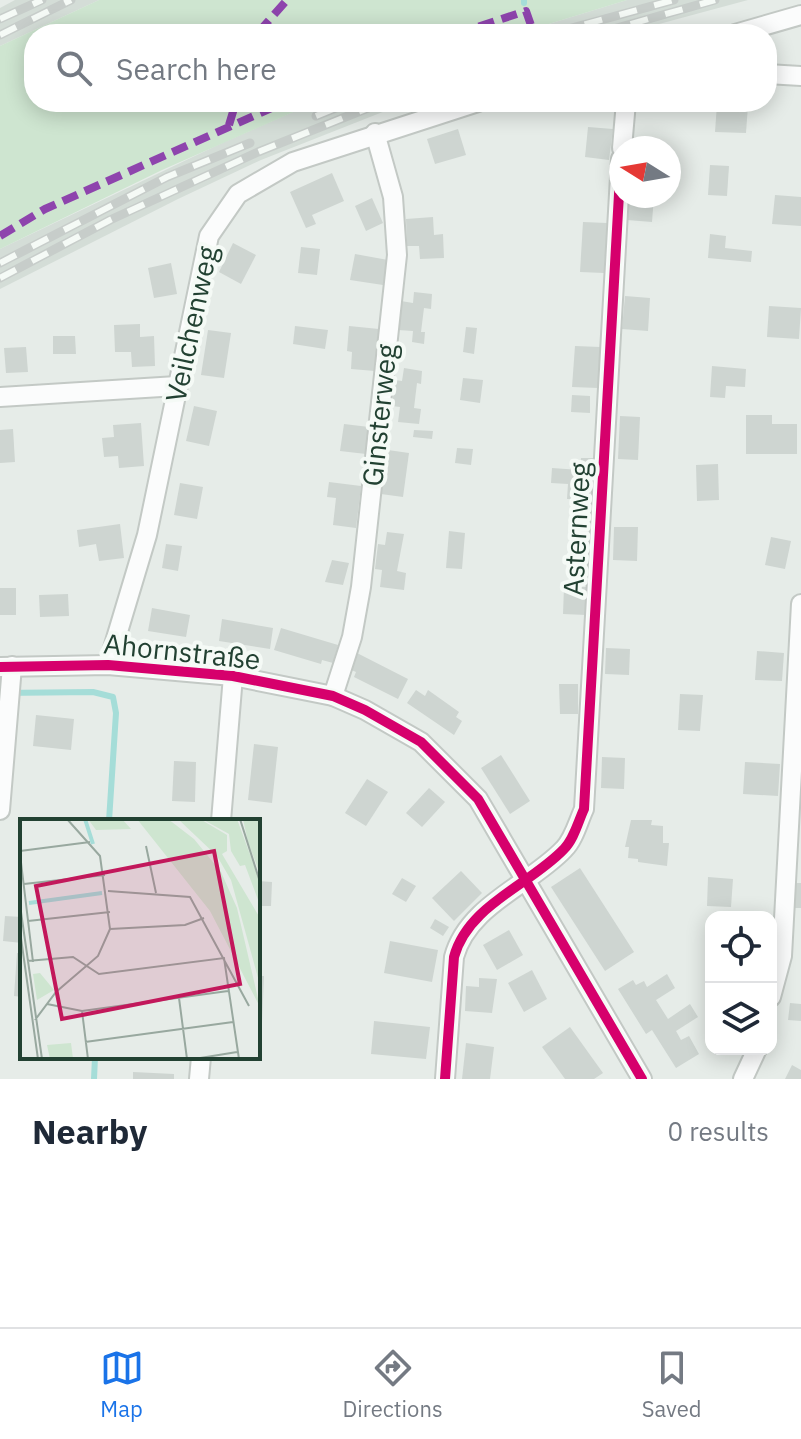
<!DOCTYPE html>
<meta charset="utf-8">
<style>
:root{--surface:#fff;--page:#f6f6f7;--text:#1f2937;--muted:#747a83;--line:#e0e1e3;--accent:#1a73e8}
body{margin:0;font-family:"IBM Plex Sans",sans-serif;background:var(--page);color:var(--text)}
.controls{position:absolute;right:24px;bottom:24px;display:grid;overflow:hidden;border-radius:16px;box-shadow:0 4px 20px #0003}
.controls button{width:72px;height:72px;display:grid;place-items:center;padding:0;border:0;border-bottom:2px solid var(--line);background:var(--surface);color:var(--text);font:40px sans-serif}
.compass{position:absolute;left:609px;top:136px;width:72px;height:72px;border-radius:50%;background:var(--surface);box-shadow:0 4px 20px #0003;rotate:281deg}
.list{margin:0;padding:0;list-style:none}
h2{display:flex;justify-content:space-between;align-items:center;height:104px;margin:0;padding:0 32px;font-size:34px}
h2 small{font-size:26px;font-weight:400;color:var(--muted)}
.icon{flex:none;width:44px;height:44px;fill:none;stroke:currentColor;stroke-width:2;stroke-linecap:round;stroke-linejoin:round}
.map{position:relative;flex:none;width:801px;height:1079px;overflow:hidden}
.search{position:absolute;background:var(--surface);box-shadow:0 4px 20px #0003;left:24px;right:24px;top:24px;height:88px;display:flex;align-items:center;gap:20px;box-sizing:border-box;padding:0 28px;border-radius:32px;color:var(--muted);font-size:30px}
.sheet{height:248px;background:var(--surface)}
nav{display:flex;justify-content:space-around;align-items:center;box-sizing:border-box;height:112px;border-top:2px solid var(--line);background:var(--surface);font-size:22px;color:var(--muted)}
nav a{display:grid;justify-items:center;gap:4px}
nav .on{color:var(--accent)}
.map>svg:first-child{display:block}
.built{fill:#d4ddd7}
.green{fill:#cee5d0}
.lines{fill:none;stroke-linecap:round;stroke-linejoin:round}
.stream{stroke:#a5ddd8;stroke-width:6}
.building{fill:#ced5d1}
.minor-casing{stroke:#c3c9c5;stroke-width:22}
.minor{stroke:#fbfcfc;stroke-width:18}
.rail-casing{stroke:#c7cdca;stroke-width:9}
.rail{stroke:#f5faf6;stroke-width:6;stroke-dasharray:18;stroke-linecap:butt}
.quiet{stroke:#8e44ad;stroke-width:8;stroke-dasharray:16 8;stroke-linecap:butt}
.cycleway-casing{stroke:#f5faf6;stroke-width:15}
.cycleway{stroke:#d6006c;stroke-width:10}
.labels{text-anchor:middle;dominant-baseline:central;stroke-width:8;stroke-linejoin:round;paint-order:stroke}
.street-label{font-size:28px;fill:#224132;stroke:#f5faf6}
.inset-river{fill:none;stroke:#a5ddd8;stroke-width:4}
.inset-road{fill:none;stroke:#98a89f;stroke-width:2}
.view{fill:#c2185b;fill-opacity:0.15;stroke:#c2185b;stroke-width:4}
.inset-edge{fill:none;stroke:#224132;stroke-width:4}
</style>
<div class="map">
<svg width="801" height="1079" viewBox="0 0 801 1079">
<rect width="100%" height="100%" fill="#e6ece8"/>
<g class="built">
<path d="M 15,0 L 99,0 L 0,46 L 0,8 Z"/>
<path d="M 627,0 L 748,0 L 622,34 L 516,34 Z"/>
<path d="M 316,102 L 408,102 L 261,160 L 178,199 L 0,289 L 0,249 L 222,143 Z"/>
</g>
<path class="green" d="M 99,0 L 627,0 L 516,34 L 34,34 L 34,102 L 316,102 L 162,170 L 0,249 L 0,46 Z"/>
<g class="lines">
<g class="stream">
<path d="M 524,0 L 524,3"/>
<path d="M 0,693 L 93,692 L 113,697 L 116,713 L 109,821"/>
<path d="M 94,1079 L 95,1057"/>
</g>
</g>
<g class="building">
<path d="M 717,104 L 748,105 L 746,133 L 715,132 Z"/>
<path d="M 588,127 L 613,129 L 609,160 L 585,157 Z"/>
<path d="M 458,129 L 466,155 L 435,164 L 427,139 Z"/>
<path d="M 710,165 L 729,166 L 727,196 L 708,195 Z"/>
<path d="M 332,173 L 344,201 L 312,215 L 316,224 L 306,228 L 290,192 Z"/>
<path d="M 775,195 L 801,197 L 801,226 L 772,224 Z"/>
<path d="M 628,196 L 654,196 L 652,222 L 627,220 Z"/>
<path d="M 372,198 L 383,223 L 366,231 L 355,206 Z"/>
<path d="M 433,217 L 434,235 L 443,234 L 444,258 L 420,259 L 419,246 L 407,246 L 406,219 Z"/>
<path d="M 583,222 L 607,223 L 604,273 L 580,272 Z"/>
<path d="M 710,234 L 726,236 L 725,248 L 752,251 L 751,262 L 708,258 Z"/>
<path d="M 233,243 L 256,255 L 241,284 L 219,272 Z"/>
<path d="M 301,247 L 320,249 L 317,275 L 298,273 Z"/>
<path d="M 355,254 L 388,260 L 383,285 L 350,280 Z"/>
<path d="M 171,263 L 177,294 L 154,298 L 148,268 Z"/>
<path d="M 414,292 L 432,294 L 431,309 L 424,308 L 421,332 L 425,332 L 424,344 L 412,342 L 413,331 L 398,330 L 401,301 L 413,303 Z"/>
<path d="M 625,296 L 650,298 L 648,331 L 622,329 Z"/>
<path d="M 769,306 L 801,308 L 799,339 L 767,337 Z"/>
<path d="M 140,324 L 140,337 L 154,336 L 155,366 L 132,367 L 131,352 L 115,352 L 114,325 Z"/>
<path d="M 295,326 L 328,330 L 325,349 L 293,344 Z"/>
<path d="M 349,326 L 379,329 L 375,371 L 351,369 L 352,352 L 347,351 Z"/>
<path d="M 466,327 L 477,328 L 474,354 L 463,352 Z"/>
<path d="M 208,330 L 231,333 L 224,378 L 201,375 Z"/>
<path d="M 53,336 L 75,336 L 76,354 L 53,354 Z"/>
<path d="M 575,346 L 600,347 L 598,388 L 572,387 Z"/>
<path d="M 26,347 L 28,372 L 6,373 L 4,348 Z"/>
<path d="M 712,366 L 746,369 L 745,387 L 726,386 L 725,398 L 710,397 Z"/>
<path d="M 404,368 L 422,371 L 421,384 L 417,383 L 414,408 L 421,409 L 419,424 L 398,422 L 400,407 L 392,406 L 395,380 L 402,381 Z"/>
<path d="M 463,378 L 483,380 L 480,403 L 460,400 Z"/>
<path d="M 572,395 L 590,396 L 590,413 L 571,412 Z"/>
<path d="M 194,406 L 217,411 L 209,446 L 186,441 Z"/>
<path d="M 746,415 L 772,415 L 772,424 L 797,424 L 797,454 L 746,454 Z"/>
<path d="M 620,416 L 640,417 L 638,460 L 618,459 Z"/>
<path d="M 141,423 L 144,466 L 119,468 L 118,456 L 104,457 L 102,438 L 114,437 L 113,425 Z"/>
<path d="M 344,424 L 369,427 L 366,454 L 340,451 Z"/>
<path d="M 13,429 L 15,462 L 0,463 L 0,430 Z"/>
<path d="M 414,430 L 433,431 L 432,439 L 413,437 Z"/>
<path d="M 457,448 L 473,449 L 471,465 L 455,463 Z"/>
<path d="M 388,450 L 409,453 L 403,497 L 381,494 Z"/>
<path d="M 581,458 L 593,458 L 590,500 L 567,499 L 568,484 L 551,483 L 552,468 L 580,470 Z"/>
<path d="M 718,464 L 719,500 L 697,501 L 696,465 Z"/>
<path d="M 329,482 L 361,486 L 356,528 L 333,525 L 336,498 L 327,497 Z"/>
<path d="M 180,483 L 203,487 L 197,519 L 174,515 Z"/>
<path d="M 120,524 L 124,558 L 99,561 L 96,544 L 79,547 L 77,530 Z"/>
<path d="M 614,527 L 638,527 L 637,561 L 613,560 Z"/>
<path d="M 449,531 L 465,533 L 462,569 L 446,568 Z"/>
<path d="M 387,532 L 404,534 L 397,571 L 406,573 L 404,590 L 380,587 L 382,570 L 375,569 L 378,544 L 385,545 Z"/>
<path d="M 771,537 L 791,541 L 785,569 L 765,565 Z"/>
<path d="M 166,544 L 182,546 L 178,571 L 162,568 Z"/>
<path d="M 332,560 L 349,563 L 343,585 L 325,582 Z"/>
<path d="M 564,587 L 587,587 L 586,615 L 563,614 Z"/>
<rect x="0" y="588" width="16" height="27"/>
<path d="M 68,594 L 69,616 L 40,617 L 39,595 Z"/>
<path d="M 152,608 L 190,615 L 186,637 L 148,631 Z"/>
<path d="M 222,619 L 273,628 L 270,649 L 219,641 Z"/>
<path d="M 281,628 L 338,645 L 333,663 L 322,660 L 321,664 L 274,650 Z"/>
<path d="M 606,648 L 630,649 L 629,675 L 605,674 Z"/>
<path d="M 757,651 L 784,653 L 782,681 L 755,680 Z"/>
<path d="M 357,653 L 408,679 L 398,699 L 354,677 L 356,672 L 349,669 Z"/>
<path d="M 559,684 L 578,684 L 578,714 L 560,714 Z"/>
<path d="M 416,690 L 425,696 L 428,690 L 459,712 L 456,717 L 462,721 L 454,735 L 407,703 Z"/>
<path d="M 680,694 L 703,695 L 700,731 L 678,730 Z"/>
<path d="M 36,715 L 74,719 L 71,750 L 33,746 Z"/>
<path d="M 254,744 L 278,747 L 272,803 L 248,800 Z"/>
<path d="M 501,755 L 530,801 L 510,814 L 481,768 Z"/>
<path d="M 602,757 L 625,758 L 624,789 L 601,788 Z"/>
<path d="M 174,761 L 196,762 L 195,802 L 172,801 Z"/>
<path d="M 745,762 L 780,764 L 778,796 L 743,794 Z"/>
<path d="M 367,779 L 388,792 L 366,826 L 345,813 Z"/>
<path d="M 429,788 L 445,802 L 422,827 L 406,813 Z"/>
<path d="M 631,820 L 652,820 L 651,825 L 663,826 L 663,843 L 669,843 L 667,866 L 638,862 L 638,859 L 628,858 L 629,847 L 625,847 Z"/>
<rect x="18" y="842" width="4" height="48"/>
<path d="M 580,868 L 634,952 L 605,971 L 551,887 Z"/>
<path d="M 461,871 L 482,893 L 454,921 L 432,898 Z"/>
<path d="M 708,877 L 733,879 L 731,907 L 707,906 Z"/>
<path d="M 402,878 L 416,886 L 406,902 L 392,894 Z"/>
<path d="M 258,881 L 272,882 L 271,906 L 258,906 Z"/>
<path d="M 796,883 L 801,883 L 801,908 L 794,908 Z"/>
<path d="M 5,916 L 22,917 L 22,943 L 3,941 Z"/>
<path d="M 435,919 L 449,927 L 443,936 L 430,928 Z"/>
<path d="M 509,930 L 523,955 L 497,970 L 483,945 Z"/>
<path d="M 390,941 L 438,950 L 432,982 L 384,973 Z"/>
<path d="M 17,953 L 22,953 L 22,997 L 14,996 Z"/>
<path d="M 532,970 L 547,999 L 524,1012 L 508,983 Z"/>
<path d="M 667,974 L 675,988 L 656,1000 L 668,1019 L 690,1004 L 698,1017 L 676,1031 L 681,1040 L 689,1036 L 699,1054 L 676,1068 L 652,1030 L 646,1034 L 618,989 L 633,980 L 636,985 L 644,981 L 647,987 Z"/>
<path d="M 258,976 L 264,976 L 262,1023 L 258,1023 Z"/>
<path d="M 479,978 L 497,979 L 492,1013 L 465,1011 L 466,986 L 479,987 Z"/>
<path d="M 790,1003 L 801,1004 L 801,1021 L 788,1020 Z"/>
<path d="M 374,1021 L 430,1027 L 426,1059 L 371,1054 Z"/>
<path d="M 570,1027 L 603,1073 L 594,1079 L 565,1079 L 542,1047 Z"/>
<path d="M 466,1043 L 494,1047 L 490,1079 L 462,1079 Z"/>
<path d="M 792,1065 L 801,1070 L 801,1079 L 785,1079 Z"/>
<path d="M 133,1072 L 174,1074 L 174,1079 L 133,1079 Z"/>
</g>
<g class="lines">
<g class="minor-casing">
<g id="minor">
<path d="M 735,34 L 801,15"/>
<path d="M 767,74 L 801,76"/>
<path d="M 622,148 L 626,102"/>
<path d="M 0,397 L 177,386"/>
<path d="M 108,665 L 147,535 L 209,236 L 238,194 L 293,162 L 478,102"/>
<path d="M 0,667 L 108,665 L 233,676 L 333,696 L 365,710 L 421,742 L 478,799 L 642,1079"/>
<path d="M 333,696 L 352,637 L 361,587 L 397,255 L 393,197 L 375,133"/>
<path d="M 0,810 L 12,666"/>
<path d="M 221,821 L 233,676"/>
<path d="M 771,997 L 782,956 L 801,604"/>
<path d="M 199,1079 L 201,1057"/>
<path d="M 445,1079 L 454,957 C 468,905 530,885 564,849 C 574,839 578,822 584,809 L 621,159"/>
<path d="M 743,1079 L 757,1049"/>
</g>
</g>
<use href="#minor" class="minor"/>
<g class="rail-casing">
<g id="rail">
<path d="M 0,19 L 42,0"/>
<path d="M 550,34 L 674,0"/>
<path d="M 596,34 L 715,0"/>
<path d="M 0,35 L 71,0"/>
<path d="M 316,116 L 350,102"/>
<path d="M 0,263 L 167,177 L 250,143"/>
<path d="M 0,278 L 110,220 L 258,152 L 383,102"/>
</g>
</g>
<use href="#rail" class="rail"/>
<g class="quiet">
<path d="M 261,34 L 264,26 L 287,0"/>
<path d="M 456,34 L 526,11 L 534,34"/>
<path d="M 229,125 L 236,102"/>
<path d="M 0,236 L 45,209 L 285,102"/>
</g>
<g class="cycleway-casing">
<g id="cycleway">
<path d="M 0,667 L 108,665 L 233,676 L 333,696 L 365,710 L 421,742 L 478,799 L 642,1079"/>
<path d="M 445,1079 L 454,957 C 468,905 530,885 564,849 C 574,839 578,822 584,809 L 621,159"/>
</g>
</g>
<use href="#cycleway" class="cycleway"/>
</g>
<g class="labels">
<g class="street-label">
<text transform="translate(191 324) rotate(-78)">Veilchenweg</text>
<text transform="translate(379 415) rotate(-84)">Ginsterweg</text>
<text transform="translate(576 529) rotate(-87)">Asternweg</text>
<text transform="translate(182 651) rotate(6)">Ahornstraße</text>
</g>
</g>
<g transform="translate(20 819)">
<rect width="240" height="240" fill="#e6ece8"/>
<path d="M 68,0 L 102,0 L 111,10 L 76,11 ZM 117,0 L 148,0 L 174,20 L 201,53 L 217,89 L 240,188 L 190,92 ZM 158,0 L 180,0 L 207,16 L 207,32 L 202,35 L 240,99 L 240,166 L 211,61 L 197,37 ZM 182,0 L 217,0 L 240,63 L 240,86 L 225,46 L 220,47 L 211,32 L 209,15 ZM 223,0 L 240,0 L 240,55 L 228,23 ZM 20,154 L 34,171 L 17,181 L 13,155 ZM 51,224 L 53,240 L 30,240 L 27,226 Z" fill="#cee5d0"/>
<path class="inset-river" d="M 65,0 L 73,25M 9,84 L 82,74"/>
<path class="inset-road" d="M 220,0 L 240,63M 126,27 L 136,74M 0,32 L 70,23M 0,35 L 13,143M 4,65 L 85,56M 88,72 L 170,78 L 229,187M 0,86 L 22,240M 8,102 L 90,93M 90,110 L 165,106 L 184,99M 0,112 L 18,240M 7,142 L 53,138 L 79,155 L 204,139 L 219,240M 159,179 L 167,240M 27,185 L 62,192 L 208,172M 62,192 L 68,240M 15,201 L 36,173 L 78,137 L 90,110 L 80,37 L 47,0M 65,223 L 213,203M 174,240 L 217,233"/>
<path class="view" d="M 194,32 L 220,165 L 42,200 L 16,67 Z"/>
<rect width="240" height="240" class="inset-edge"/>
</g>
</svg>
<div class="controls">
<button><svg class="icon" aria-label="locate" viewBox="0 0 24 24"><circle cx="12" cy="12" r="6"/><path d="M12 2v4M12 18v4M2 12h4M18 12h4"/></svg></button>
<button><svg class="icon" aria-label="layers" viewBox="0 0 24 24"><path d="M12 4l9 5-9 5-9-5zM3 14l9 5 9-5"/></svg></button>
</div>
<svg class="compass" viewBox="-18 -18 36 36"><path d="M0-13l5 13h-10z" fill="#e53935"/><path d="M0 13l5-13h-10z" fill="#747a83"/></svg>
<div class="search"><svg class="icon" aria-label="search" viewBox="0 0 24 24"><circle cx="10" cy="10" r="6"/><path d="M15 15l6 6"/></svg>Search here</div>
</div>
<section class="sheet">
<h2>Nearby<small>0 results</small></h2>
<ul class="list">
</ul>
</section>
<nav>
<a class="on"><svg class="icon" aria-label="map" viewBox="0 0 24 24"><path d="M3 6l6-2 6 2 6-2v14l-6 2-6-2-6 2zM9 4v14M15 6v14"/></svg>Map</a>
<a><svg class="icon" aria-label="directions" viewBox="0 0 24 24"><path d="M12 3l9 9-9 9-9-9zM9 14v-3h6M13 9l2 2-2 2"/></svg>Directions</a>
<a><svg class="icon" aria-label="saved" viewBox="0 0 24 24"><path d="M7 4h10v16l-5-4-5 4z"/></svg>Saved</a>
</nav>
